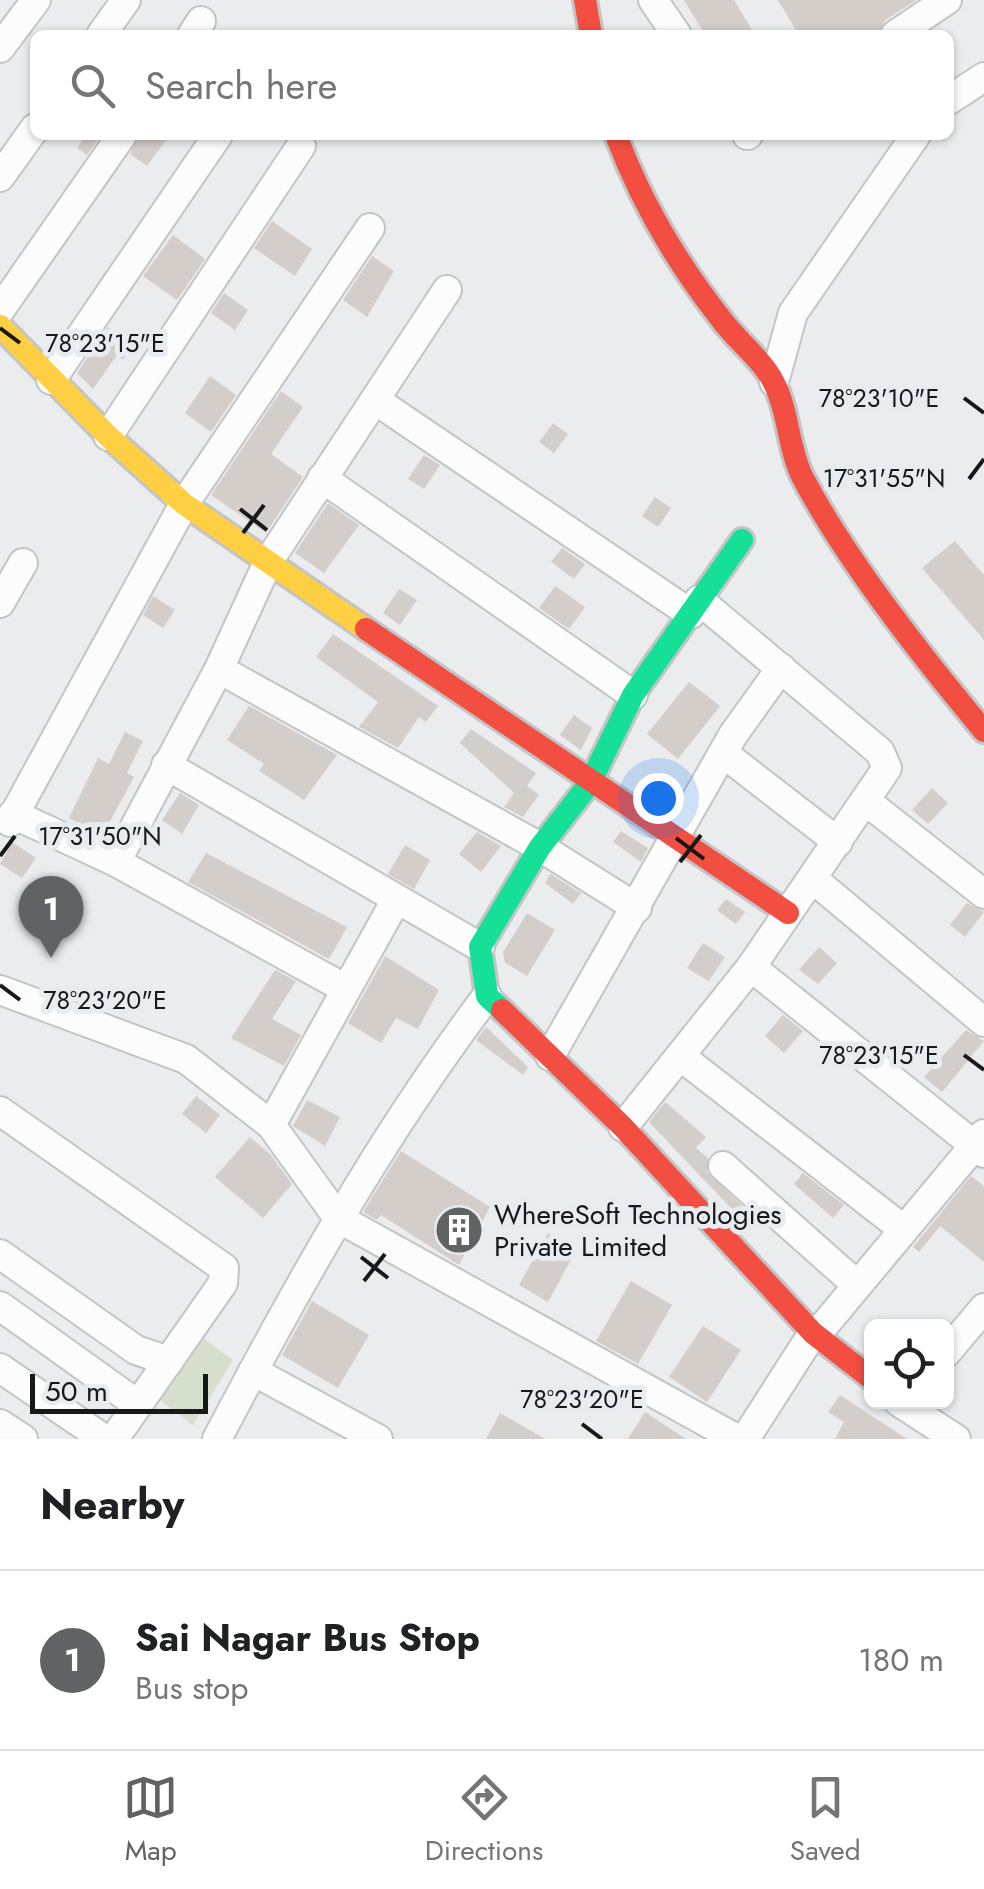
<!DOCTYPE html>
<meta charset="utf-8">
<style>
:root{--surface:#fff;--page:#f6f6f6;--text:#202124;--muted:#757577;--line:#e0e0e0;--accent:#616264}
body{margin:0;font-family:Jost,sans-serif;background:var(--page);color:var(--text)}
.controls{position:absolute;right:30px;bottom:30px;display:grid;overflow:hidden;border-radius:15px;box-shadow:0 2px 8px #0004}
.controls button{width:90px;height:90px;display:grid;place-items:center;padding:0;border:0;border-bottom:2px solid var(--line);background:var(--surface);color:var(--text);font:50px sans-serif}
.scale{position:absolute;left:30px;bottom:25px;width:178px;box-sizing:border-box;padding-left:10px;border:5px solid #17181a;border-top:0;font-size:28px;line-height:35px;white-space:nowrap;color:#17181a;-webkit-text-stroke:8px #e8ebf0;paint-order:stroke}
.you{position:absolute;left:658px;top:798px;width:35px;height:35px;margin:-25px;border:8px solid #fff;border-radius:50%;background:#1a73e8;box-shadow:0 0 0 15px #1a73e833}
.badge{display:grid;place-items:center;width:65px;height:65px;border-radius:50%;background:var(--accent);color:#fff;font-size:32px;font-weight:700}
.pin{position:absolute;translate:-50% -82px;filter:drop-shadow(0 2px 5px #0008)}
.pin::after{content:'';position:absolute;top:52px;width:35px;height:30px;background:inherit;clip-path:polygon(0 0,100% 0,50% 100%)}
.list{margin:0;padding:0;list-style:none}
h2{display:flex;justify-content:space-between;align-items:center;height:130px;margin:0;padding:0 40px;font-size:42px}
h2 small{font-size:32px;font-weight:400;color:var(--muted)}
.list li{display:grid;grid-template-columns:65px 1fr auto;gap:30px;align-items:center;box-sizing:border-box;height:180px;padding:0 40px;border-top:2px solid var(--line)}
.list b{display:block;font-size:38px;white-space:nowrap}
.list p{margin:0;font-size:32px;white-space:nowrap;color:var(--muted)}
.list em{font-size:32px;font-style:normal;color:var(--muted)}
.icon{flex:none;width:55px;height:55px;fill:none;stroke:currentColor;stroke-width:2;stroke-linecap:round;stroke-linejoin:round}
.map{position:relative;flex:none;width:984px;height:1439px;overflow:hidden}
.search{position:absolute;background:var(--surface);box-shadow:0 2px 8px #0004;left:30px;right:30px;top:30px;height:110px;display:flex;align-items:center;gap:25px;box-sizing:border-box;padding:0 35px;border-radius:15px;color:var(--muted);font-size:38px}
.sheet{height:310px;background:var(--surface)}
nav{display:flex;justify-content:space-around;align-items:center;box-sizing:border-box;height:140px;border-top:2px solid var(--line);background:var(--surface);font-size:28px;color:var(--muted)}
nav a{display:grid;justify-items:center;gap:5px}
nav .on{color:var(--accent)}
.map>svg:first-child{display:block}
.green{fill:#d6decc}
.building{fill:#d4ceca}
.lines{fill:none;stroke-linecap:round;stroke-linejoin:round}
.street-casing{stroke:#c2c4c5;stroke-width:32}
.fast-casing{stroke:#c2c4c5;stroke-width:28}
.slow-casing{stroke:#c2c4c5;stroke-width:28}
.jam-casing{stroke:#c2c4c5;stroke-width:28}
.street{stroke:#fcfcfc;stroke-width:28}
.fast{stroke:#16e098;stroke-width:22}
.slow{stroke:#ffcf43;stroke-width:22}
.jam{stroke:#f24e42;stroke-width:22}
.ticks{fill:none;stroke:#17181a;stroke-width:4}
.labels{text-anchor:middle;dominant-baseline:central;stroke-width:10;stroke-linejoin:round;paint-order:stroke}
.poi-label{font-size:28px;fill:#17181a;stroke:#e8ebf0;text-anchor:start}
.ticks-label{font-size:25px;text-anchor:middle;fill:#17181a;stroke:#e8ebf0;stroke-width:10;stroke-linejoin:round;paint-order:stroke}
</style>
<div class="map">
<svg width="984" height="1439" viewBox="0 0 984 1439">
<rect width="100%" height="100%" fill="#eaecee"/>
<path class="green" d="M 200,1336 L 233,1360 L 193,1425 L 157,1398 Z"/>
<g class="building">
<path d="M 684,0 L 734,0 L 755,35 L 705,35 Z"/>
<path d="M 778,0 L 916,0 L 884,21 L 878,35 L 799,35 Z"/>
<path d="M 87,135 L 101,135 L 87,155 L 77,148 Z"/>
<path d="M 139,135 L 170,135 L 147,166 L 130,154 Z"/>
<path d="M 272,221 L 312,249 L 295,276 L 254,248 Z"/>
<path d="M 173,235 L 205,259 L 177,300 L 143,276 Z"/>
<path d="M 372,256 L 394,271 L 367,317 L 343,300 Z"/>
<path d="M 224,293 L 248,310 L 235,330 L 211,313 Z"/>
<path d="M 108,327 L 134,345 L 123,360 L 117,355 L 93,389 L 77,373 Z"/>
<path d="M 210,376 L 236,395 L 211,432 L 185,413 Z"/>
<path d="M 281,391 L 303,407 L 271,454 L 303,477 L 266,533 L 211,495 Z"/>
<path d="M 553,423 L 568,434 L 554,453 L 539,442 Z"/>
<path d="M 424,455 L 440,465 L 424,489 L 408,479 Z"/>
<path d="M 655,497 L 671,508 L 658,527 L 642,516 Z"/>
<path d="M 328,503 L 359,525 L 324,573 L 295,553 Z"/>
<path d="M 955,541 L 984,575 L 984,640 L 922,568 Z"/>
<path d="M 562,548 L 585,564 L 574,579 L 551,562 Z"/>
<path d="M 555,586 L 585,607 L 569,629 L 539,608 Z"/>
<path d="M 399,589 L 417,600 L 400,625 L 383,613 Z"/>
<path d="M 153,596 L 175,610 L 163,628 L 143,615 Z"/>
<path d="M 333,634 L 438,706 L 426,722 L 419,717 L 398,748 L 359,727 L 378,702 L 316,657 Z"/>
<path d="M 689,682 L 720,706 L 678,759 L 647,734 Z"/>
<path d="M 249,706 L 337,755 L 304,800 L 259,771 L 264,764 L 227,740 Z"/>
<path d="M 574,715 L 592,728 L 581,750 L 560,735 Z"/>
<path d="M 471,729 L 536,773 L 527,786 L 539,795 L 523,817 L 504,807 L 514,793 L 460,743 Z"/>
<path d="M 125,732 L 143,741 L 127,773 L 134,777 L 102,836 L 69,818 L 98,758 L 109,764 Z"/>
<path d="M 932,788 L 948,803 L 928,824 L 912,810 Z"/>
<path d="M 180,793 L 199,805 L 182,834 L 162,820 Z"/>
<path d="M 621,831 L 648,848 L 641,862 L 613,842 Z"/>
<path d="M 477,832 L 501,846 L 481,872 L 459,854 Z"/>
<path d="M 12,842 L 36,858 L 22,878 L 0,864 Z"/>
<path d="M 405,845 L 430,860 L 414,889 L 388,874 Z"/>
<path d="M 206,853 L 347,927 L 329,959 L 188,882 Z"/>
<path d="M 550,874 L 581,893 L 573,904 L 545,883 Z"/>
<path d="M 726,899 L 745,912 L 736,924 L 717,910 Z"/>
<path d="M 967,903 L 984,912 L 965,937 L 950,925 Z"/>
<path d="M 527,913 L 555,930 L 527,976 L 505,963 L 503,952 Z"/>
<path d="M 703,943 L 725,957 L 709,981 L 687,968 Z"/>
<path d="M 819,947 L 837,963 L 818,984 L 799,970 Z"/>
<path d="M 385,956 L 439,990 L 418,1029 L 396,1018 L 381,1043 L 348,1023 Z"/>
<path d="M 275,970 L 296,981 L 272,1019 L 301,1035 L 284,1066 L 231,1038 Z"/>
<path d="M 783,1015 L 803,1031 L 784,1053 L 765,1036 Z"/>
<path d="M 486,1027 L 528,1067 L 523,1075 L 476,1040 Z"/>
<path d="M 966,1030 L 984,1041 L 942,1092 L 924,1077 Z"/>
<path d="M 196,1096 L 220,1115 L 206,1133 L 182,1114 Z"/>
<path d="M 307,1100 L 340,1117 L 325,1146 L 293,1126 Z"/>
<path d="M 665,1102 L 706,1137 L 696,1148 L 708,1158 L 707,1172 L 754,1217 L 747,1225 L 649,1122 Z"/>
<path d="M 250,1137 L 271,1155 L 292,1184 L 263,1218 L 215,1177 Z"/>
<path d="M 401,1151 L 490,1207 L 459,1265 L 381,1215 L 377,1220 L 363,1212 Z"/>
<path d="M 803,1173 L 844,1205 L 833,1218 L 794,1184 Z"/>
<path d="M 971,1176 L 984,1186 L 984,1262 L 940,1226 L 919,1252 L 913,1247 Z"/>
<path d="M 548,1233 L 577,1249 L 548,1302 L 519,1285 Z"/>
<path d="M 631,1281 L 672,1305 L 638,1364 L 596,1341 Z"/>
<path d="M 312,1301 L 369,1335 L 338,1388 L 282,1355 Z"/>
<path d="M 703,1326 L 741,1350 L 707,1402 L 669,1377 Z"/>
<path d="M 840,1395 L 907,1439 L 835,1439 L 844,1422 L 828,1412 Z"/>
<path d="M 645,1412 L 686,1439 L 628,1439 Z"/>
<path d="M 500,1413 L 545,1439 L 486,1439 Z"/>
</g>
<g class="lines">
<g class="street-casing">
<g id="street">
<path d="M 653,0 L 677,35"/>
<path d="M 101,35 L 126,0"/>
<path d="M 192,35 L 201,21"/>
<path d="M 895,35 L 947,0"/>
<path d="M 0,48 L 36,0"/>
<path d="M 949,100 L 984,77"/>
<path d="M 747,135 L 748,135"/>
<path d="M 0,177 L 35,128"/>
<path d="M 0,310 L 122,135"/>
<path d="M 51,380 L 218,135"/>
<path d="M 774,382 L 793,313 L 916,135"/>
<path d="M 375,400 L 691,614"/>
<path d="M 108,436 L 301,146"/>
<path d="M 322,478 L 633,695"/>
<path d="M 0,603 L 23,563"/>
<path d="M 219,669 L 540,847 L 637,908"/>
<path d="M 723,753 L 838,842"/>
<path d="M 166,765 L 480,947"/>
<path d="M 867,802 L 984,894"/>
<path d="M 13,814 L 116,862 L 346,989"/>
<path d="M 10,822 L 184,504 L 370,228"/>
<path d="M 116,862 L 219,669 L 268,562 L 447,290"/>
<path d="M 813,879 L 984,1022"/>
<path d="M 751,967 L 984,1153"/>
<path d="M 0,990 L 186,1059 L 271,1125 L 338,1218 L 737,1439"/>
<path d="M 550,1056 L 733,735 L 781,668"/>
<path d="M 680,1056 L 903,1229"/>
<path d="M 0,1111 L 224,1268 L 223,1283 L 114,1439"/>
<path d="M 271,1125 L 396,900"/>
<path d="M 623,1127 L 751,967 L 887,768 L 880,752 L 699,600"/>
<path d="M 723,1166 L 857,1285"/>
<path d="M 0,1254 L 136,1350 L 169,1361"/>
<path d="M 0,1306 L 137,1404"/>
<path d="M 817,1334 L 984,1134"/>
<path d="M 946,1353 L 984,1308"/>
<path d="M 0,1368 L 104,1439"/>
<path d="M 253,1371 L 378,1439"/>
<path d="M 899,1402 L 956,1439"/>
<path d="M 0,1424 L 23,1439"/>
<path d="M 217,1439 C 298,1285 382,1135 487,996"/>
<path d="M 745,1439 L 813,1333"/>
</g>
</g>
<g class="fast-casing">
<path id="fast" d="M 502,1010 L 487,996 L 480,947 L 540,847 L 590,783 L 633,695 L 742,540"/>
</g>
<g class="slow-casing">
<path id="slow" d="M 0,326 L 108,436 L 184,504 L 366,629"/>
</g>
<g class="jam-casing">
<g id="jam">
<path d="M 585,0 L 591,35"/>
<path d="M 616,135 C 641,202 677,263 721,319 C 736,340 763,360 774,383 C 789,412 788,449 803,478 C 846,560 924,659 984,731"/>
<path d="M 366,629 L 788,913"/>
<path d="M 502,1010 L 623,1127 L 813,1333 L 872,1379"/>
</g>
</g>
<use href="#street" class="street"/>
<use href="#fast" class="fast"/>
<use href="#slow" class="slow"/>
<use href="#jam" class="jam"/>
</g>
<path class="ticks" d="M 0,328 L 20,343M 964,398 L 984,413M 969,479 L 984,459M 240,509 L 267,530M 243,533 L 264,505M 676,838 L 704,859M 0,856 L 15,836M 680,862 L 701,835M 0,985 L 20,1000M 964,1055 L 984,1070M 361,1257 L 388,1278M 364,1281 L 385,1254M 582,1424 L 602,1439"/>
<defs>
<g id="building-disc" transform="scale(2.5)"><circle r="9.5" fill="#616264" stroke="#e8ebf0"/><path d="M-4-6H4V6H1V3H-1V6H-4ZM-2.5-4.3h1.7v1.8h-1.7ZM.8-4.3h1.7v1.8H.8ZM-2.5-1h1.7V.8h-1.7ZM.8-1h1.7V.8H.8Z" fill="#fff"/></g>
</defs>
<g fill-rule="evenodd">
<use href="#building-disc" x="459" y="1230"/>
</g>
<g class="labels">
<g class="poi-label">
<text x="494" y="1214">WhereSoft Technologies<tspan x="494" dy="32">Private Limited</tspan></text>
</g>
</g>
<g class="ticks-label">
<text x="105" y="352">78°23'15"E</text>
<text x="879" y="407">78°23'10"E</text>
<text x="884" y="487">17°31'55"N</text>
<text x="100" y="845">17°31'50"N</text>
<text x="105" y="1009">78°23'20"E</text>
<text x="879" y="1064">78°23'15"E</text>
<text x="582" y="1408">78°23'20"E</text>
</g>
</svg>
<div class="controls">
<button><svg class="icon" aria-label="locate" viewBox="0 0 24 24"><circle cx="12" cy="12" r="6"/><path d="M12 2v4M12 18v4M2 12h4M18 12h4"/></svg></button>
</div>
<div class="scale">50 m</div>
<div class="you"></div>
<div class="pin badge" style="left:51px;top:958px">1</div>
<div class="search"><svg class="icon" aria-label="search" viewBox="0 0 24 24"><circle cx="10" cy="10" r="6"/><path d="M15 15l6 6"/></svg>Search here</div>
</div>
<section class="sheet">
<h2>Nearby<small></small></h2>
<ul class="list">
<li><span class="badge">1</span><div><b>Sai Nagar Bus Stop</b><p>Bus stop</p></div><em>180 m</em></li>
</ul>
</section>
<nav>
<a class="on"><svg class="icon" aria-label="map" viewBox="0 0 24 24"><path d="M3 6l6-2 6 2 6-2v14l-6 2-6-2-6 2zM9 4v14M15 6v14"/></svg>Map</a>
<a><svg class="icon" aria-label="directions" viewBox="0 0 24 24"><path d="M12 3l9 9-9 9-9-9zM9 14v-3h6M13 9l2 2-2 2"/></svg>Directions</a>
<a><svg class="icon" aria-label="saved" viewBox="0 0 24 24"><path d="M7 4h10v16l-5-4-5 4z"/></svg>Saved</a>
</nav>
